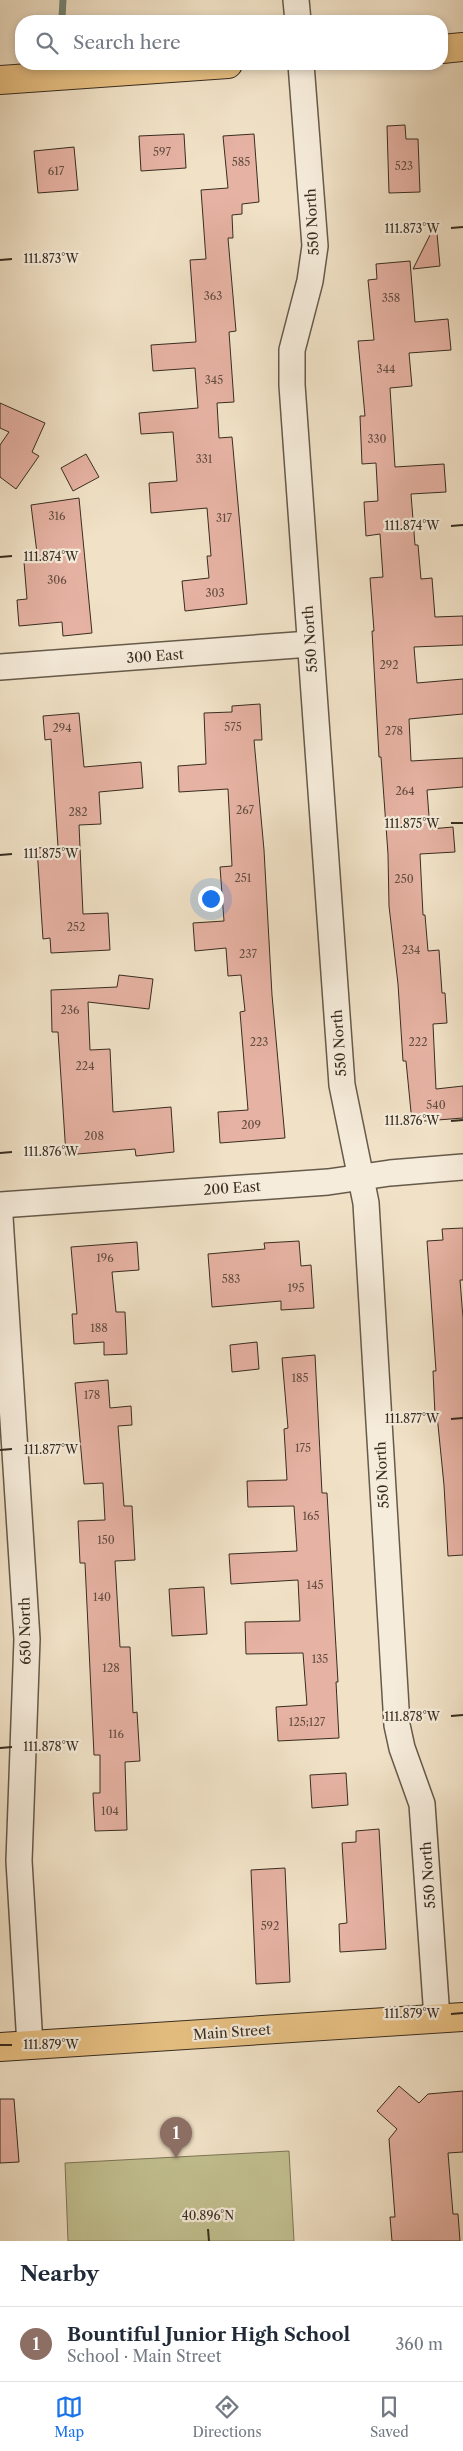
<!DOCTYPE html>
<meta charset="utf-8">
<style>
:root{--surface:#fff;--page:#f6f6f7;--text:#1f2937;--muted:#747a83;--line:#e0e1e3;--accent:#1a73e8}
body{margin:0;font-family:"Libre Caslon Text",serif;background:var(--page);color:var(--text)}
.you{position:absolute;left:210px;top:898px;width:18px;height:18px;margin:-12px;border:4px solid #fff;border-radius:50%;background:#1a73e8;box-shadow:0 0 0 8px #1a73e833}
.badge{display:grid;place-items:center;width:32px;height:32px;border-radius:50%;background:var(--accent);color:#fff;font-size:16px;font-weight:700}
.pin{position:absolute;translate:-50% -41px;filter:drop-shadow(0 1px 2px #0008)}
.pin::after{content:'';position:absolute;top:26px;width:18px;height:15px;background:inherit;clip-path:polygon(0 0,100% 0,50% 100%)}
.list{margin:0;padding:0;list-style:none}
h2{display:flex;justify-content:space-between;align-items:center;height:65px;margin:0;padding:0 20px;font-size:21px}
h2 small{font-size:16px;font-weight:400;color:var(--muted)}
.list li{display:grid;grid-template-columns:32px 1fr auto;gap:15px;align-items:center;box-sizing:border-box;height:75px;padding:0 20px;border-top:1px solid var(--line)}
.list b{display:block;font-size:19px;white-space:nowrap}
.list p{margin:0;font-size:16px;white-space:nowrap;color:var(--muted)}
.list em{font-size:16px;font-style:normal;color:var(--muted)}
.icon{flex:none;width:28px;height:28px;fill:none;stroke:currentColor;stroke-width:2;stroke-linecap:round;stroke-linejoin:round}
.map{position:relative;flex:none;width:463px;height:2241px;overflow:hidden}
.search{position:absolute;background:var(--surface);box-shadow:0 2px 8px #0003;left:15px;right:15px;top:15px;height:55px;display:flex;align-items:center;gap:12px;box-sizing:border-box;padding:0 18px;border-radius:20px;color:var(--muted);font-size:19px}
.sheet{height:140px;background:var(--surface)}
nav{display:flex;justify-content:space-around;align-items:center;box-sizing:border-box;height:70px;border-top:1px solid var(--line);background:var(--surface);font-size:14px;color:var(--muted)}
nav a{display:grid;justify-items:center;gap:2px}
nav .on{color:var(--accent)}
.map>svg:first-child{display:block}
.green{fill:#c2c090;stroke:#7d7658}
.lines{fill:none;stroke-linecap:round;stroke-linejoin:round}
.stream{stroke:#748575;stroke-width:7}
.building{fill:#e6b2a3;stroke:#382d20}
.minor-casing{stroke:#665a4a;stroke-width:28}
.major-casing{stroke:#382d20;stroke-width:30}
.minor{stroke:#f6ecdb;stroke-width:25}
.major{stroke:#e8c184;stroke-width:28}
.ticks{fill:none;stroke:#382d20;stroke-width:2}
.labels{text-anchor:middle;dominant-baseline:central;stroke-width:4.5;stroke-linejoin:round;paint-order:stroke}
.number-label{font-size:11px;fill:#644e41}
.street-label{font-size:14px;fill:#382d20;stroke:#f6ecdb}
.ticks-label{font-size:12px;text-anchor:middle;fill:#382d20;stroke:#f6ecdb;stroke-width:4.5;stroke-linejoin:round;paint-order:stroke}
</style>
<div class="map">
<svg width="463" height="2241" viewBox="0 0 463 2241">
<rect width="100%" height="100%" fill="#f1e2c7"/>
<filter id="stains"><feTurbulence type="fractalNoise" baseFrequency=".004" numOctaves="4"/><feColorMatrix values="0 0 0 0 .2 0 0 0 0 .09 0 0 0 0 .02 0 0 0 .5 -.17"/></filter>
<radialGradient id="worn" r=".72"><stop offset=".6" stop-color="#630" stop-opacity="0"/><stop offset="1" stop-color="#630" stop-opacity=".3"/></radialGradient>
<path class="green" d="M 289,2151 L 294,2241 L 68,2241 L 65,2163 Z"/>
<g class="lines">
<path class="stream" d="M 62,18 L 63,0"/>
</g>
<g class="building">
<path d="M 405,125 L 406,139 L 418,139 L 420,192 L 389,193 L 387,126 Z"/>
<path d="M 184,134 L 186,168 L 141,171 L 139,136 Z"/>
<path d="M 254,134 L 259,202 L 242,204 L 242,214 L 232,215 L 233,238 L 228,238 L 236,331 L 229,332 L 234,402 L 217,403 L 219,438 L 232,437 L 247,604 L 185,611 L 182,581 L 209,578 L 207,556 L 211,556 L 207,508 L 151,513 L 149,483 L 177,481 L 173,432 L 141,434 L 139,413 L 198,408 L 195,368 L 153,371 L 151,345 L 196,342 L 190,260 L 206,259 L 201,190 L 228,188 L 223,136 Z"/>
<path d="M 74,147 L 78,190 L 38,193 L 34,151 Z"/>
<path d="M 436,223 L 440,266 L 413,269 Z"/>
<path d="M 410,261 L 415,322 L 448,319 L 451,350 L 409,353 L 412,386 L 390,388 L 395,467 L 444,464 L 446,492 L 411,494 L 415,545 L 418,545 L 421,579 L 432,578 L 435,617 L 463,616 L 463,645 L 414,647 L 417,683 L 463,679 L 463,714 L 409,719 L 411,761 L 463,758 L 463,787 L 427,790 L 430,829 L 453,827 L 455,852 L 420,854 L 423,915 L 425,915 L 428,951 L 439,950 L 442,993 L 445,993 L 447,1023 L 433,1024 L 436,1089 L 463,1086 L 463,1118 L 412,1122 L 406,1061 L 403,1061 L 398,984 L 389,906 L 388,854 L 381,757 L 379,757 L 372,631 L 374,631 L 370,578 L 383,577 L 380,534 L 366,536 L 364,502 L 378,501 L 376,463 L 362,464 L 360,416 L 365,416 L 358,341 L 374,340 L 368,280 L 377,279 L 376,264 Z"/>
<path d="M 0,403 L 45,423 L 32,452 L 39,456 L 16,489 L 0,477 L 0,445 L 9,432 L 0,428 Z"/>
<path d="M 86,454 L 99,477 L 73,491 L 61,468 Z"/>
<path d="M 79,498 L 92,633 L 63,636 L 62,622 L 19,626 L 17,600 L 27,599 L 24,562 L 38,561 L 31,505 Z"/>
<path d="M 260,704 L 262,740 L 254,740 L 264,850 L 272,995 L 285,1138 L 220,1143 L 218,1112 L 248,1110 L 240,1012 L 245,1011 L 241,975 L 228,976 L 226,948 L 195,951 L 193,923 L 224,921 L 220,867 L 232,866 L 228,789 L 179,792 L 178,766 L 206,764 L 204,713 L 232,712 L 232,706 Z"/>
<path d="M 79,713 L 84,767 L 141,762 L 143,788 L 99,792 L 101,824 L 79,825 L 83,914 L 108,913 L 110,950 L 51,953 L 50,938 L 43,939 L 37,848 L 58,847 L 51,739 L 45,740 L 43,716 Z"/>
<path d="M 119,975 L 153,979 L 149,1009 L 88,1002 L 90,1050 L 110,1049 L 113,1112 L 171,1107 L 174,1152 L 136,1156 L 135,1149 L 66,1155 L 58,1032 L 52,1032 L 51,990 L 117,987 Z"/>
<path d="M 463,1228 L 463,1280 L 460,1280 L 463,1318 L 463,1555 L 448,1556 L 444,1485 L 437,1415 L 435,1415 L 433,1371 L 436,1371 L 427,1241 L 443,1240 L 442,1229 Z"/>
<path d="M 299,1241 L 301,1266 L 311,1265 L 314,1308 L 281,1310 L 281,1301 L 212,1307 L 208,1254 L 265,1249 L 264,1243 Z"/>
<path d="M 137,1242 L 139,1270 L 112,1272 L 116,1312 L 125,1312 L 127,1354 L 104,1355 L 104,1342 L 74,1344 L 72,1314 L 77,1314 L 71,1247 Z"/>
<path d="M 257,1342 L 259,1369 L 232,1372 L 230,1345 Z"/>
<path d="M 315,1355 L 322,1493 L 327,1493 L 338,1682 L 336,1682 L 339,1738 L 278,1741 L 276,1707 L 307,1705 L 303,1653 L 246,1654 L 245,1622 L 300,1621 L 298,1580 L 231,1584 L 229,1554 L 297,1551 L 294,1506 L 248,1507 L 247,1481 L 287,1480 L 284,1429 L 288,1428 L 282,1358 Z"/>
<path d="M 108,1380 L 110,1408 L 131,1406 L 132,1425 L 118,1426 L 124,1506 L 132,1506 L 135,1560 L 115,1561 L 120,1647 L 130,1647 L 133,1713 L 137,1712 L 140,1761 L 125,1762 L 127,1830 L 95,1831 L 93,1793 L 100,1793 L 100,1755 L 94,1755 L 85,1563 L 80,1563 L 78,1521 L 105,1520 L 103,1483 L 84,1484 L 75,1383 Z"/>
<path d="M 204,1587 L 207,1634 L 172,1636 L 169,1589 Z"/>
<path d="M 346,1773 L 348,1805 L 312,1808 L 310,1775 Z"/>
<path d="M 379,1829 L 386,1949 L 340,1952 L 339,1924 L 347,1923 L 342,1843 L 356,1842 L 356,1831 Z"/>
<path d="M 285,1868 L 290,1982 L 256,1984 L 251,1870 Z"/>
<path d="M 399,2086 L 419,2103 L 428,2094 L 463,2091 L 463,2152 L 448,2153 L 453,2214 L 458,2214 L 460,2241 L 392,2241 L 390,2217 L 395,2217 L 389,2139 L 397,2129 L 377,2111 Z"/>
<path d="M 0,2099 L 14,2099 L 19,2162 L 0,2163 Z"/>
</g>
<g class="lines">
<g class="minor-casing">
<g id="minor">
<path d="M 296,0 L 298,21"/>
<path d="M 301,64 L 315,246 L 310,281 L 292,350 L 292,385 L 342,1085 L 366,1203 L 397,1725 L 402,1748 L 422,1804 L 437,2018"/>
<path d="M 0,667 L 310,644"/>
<path d="M 0,1205 L 328,1182 L 390,1173 L 463,1167"/>
<path d="M 0,1217 L 27,1639 L 19,1861 L 30,2045"/>
</g>
</g>
<g class="major-casing">
<g id="major">
<path d="M 442,49 L 463,47"/>
<path d="M 0,80 L 228,64"/>
<path d="M 0,2047 L 463,2017"/>
</g>
</g>
<use href="#minor" class="minor"/>
<use href="#major" class="major"/>
</g>
<path class="ticks" d="M 451,228 L 463,227M 0,260 L 12,259M 451,526 L 463,525M 0,557 L 12,556M 451,823 L 463,823M 0,855 L 12,854M 451,1121 L 463,1120M 0,1153 L 12,1152M 451,1419 L 463,1418M 0,1450 L 12,1449M 451,1716 L 463,1715M 0,1748 L 12,1747M 451,2014 L 463,2013M 0,2045 L 12,2045M 208,2229 L 209,2241"/>
<g class="labels">
<g class="number-label">
<text x="162" y="152">597</text>
<text x="241" y="162">585</text>
<text x="404" y="166">523</text>
<text x="56" y="171">617</text>
<text x="213" y="296">363</text>
<text x="391" y="298">358</text>
<text x="386" y="369">344</text>
<text x="214" y="380">345</text>
<text x="377" y="439">330</text>
<text x="204" y="459">331</text>
<text x="57" y="516">316</text>
<text x="224" y="518">317</text>
<text x="57" y="580">306</text>
<text x="215" y="593">303</text>
<text x="389" y="665">292</text>
<text x="233" y="727">575</text>
<text x="62" y="728">294</text>
<text x="394" y="731">278</text>
<text x="405" y="791">264</text>
<text x="245" y="810">267</text>
<text x="78" y="812">282</text>
<text x="243" y="878">251</text>
<text x="404" y="879">250</text>
<text x="76" y="927">252</text>
<text x="411" y="950">234</text>
<text x="248" y="954">237</text>
<text x="70" y="1010">236</text>
<text x="259" y="1042">223</text>
<text x="418" y="1042">222</text>
<text x="85" y="1066">224</text>
<text x="436" y="1105">540</text>
<text x="251" y="1125">209</text>
<text x="94" y="1136">208</text>
<text x="105" y="1258">196</text>
<text x="231" y="1279">583</text>
<text x="296" y="1288">195</text>
<text x="99" y="1328">188</text>
<text x="300" y="1378">185</text>
<text x="92" y="1395">178</text>
<text x="303" y="1448">175</text>
<text x="311" y="1516">165</text>
<text x="106" y="1540">150</text>
<text x="315" y="1585">145</text>
<text x="102" y="1597">140</text>
<text x="320" y="1659">135</text>
<text x="111" y="1668">128</text>
<text x="307" y="1722">125;127</text>
<text x="116" y="1734">116</text>
<text x="110" y="1811">104</text>
<text x="270" y="1926">592</text>
</g>
<g class="street-label">
<text transform="translate(312 222) rotate(-93)">550 North</text>
<text transform="translate(310 639) rotate(-94)">550 North</text>
<text transform="translate(155 656) rotate(-4)">300 East</text>
<text transform="translate(339 1043) rotate(-94)">550 North</text>
<text transform="translate(232 1188) rotate(-4)">200 East</text>
<text transform="translate(382 1475) rotate(-93)">550 North</text>
<text transform="translate(25 1631) rotate(-91)">650 North</text>
<text transform="translate(428 1875) rotate(-94)">550 North</text>
<text transform="translate(232 2032) rotate(-4)">Main Street</text>
</g>
</g>
<g class="ticks-label">
<text x="412" y="233">111.873°W</text>
<text x="51" y="263">111.873°W</text>
<text x="412" y="530">111.874°W</text>
<text x="51" y="561">111.874°W</text>
<text x="412" y="828">111.875°W</text>
<text x="51" y="858">111.875°W</text>
<text x="412" y="1125">111.876°W</text>
<text x="51" y="1156">111.876°W</text>
<text x="412" y="1423">111.877°W</text>
<text x="51" y="1454">111.877°W</text>
<text x="412" y="1721">111.878°W</text>
<text x="51" y="1751">111.878°W</text>
<text x="412" y="2018">111.879°W</text>
<text x="51" y="2049">111.879°W</text>
<text x="208" y="2220">40.896°N</text>
</g>
<rect width="100%" height="100%" filter="url(#stains)"/>
<rect width="100%" height="100%" fill="url(#worn)"/>
</svg>
<div class="you"></div>
<div class="pin badge" style="left:176px;top:2158px;background:#8d6e63">1</div>
<div class="search"><svg class="icon" aria-label="search" viewBox="0 0 24 24"><circle cx="10" cy="10" r="6"/><path d="M15 15l6 6"/></svg>Search here</div>
</div>
<section class="sheet">
<h2>Nearby<small></small></h2>
<ul class="list">
<li><span class="badge" style="background:#8d6e63">1</span><div><b>Bountiful Junior High School</b><p>School · Main Street</p></div><em>360 m</em></li>
</ul>
</section>
<nav>
<a class="on"><svg class="icon" aria-label="map" viewBox="0 0 24 24"><path d="M3 6l6-2 6 2 6-2v14l-6 2-6-2-6 2zM9 4v14M15 6v14"/></svg>Map</a>
<a><svg class="icon" aria-label="directions" viewBox="0 0 24 24"><path d="M12 3l9 9-9 9-9-9zM9 14v-3h6M13 9l2 2-2 2"/></svg>Directions</a>
<a><svg class="icon" aria-label="saved" viewBox="0 0 24 24"><path d="M7 4h10v16l-5-4-5 4z"/></svg>Saved</a>
</nav>
